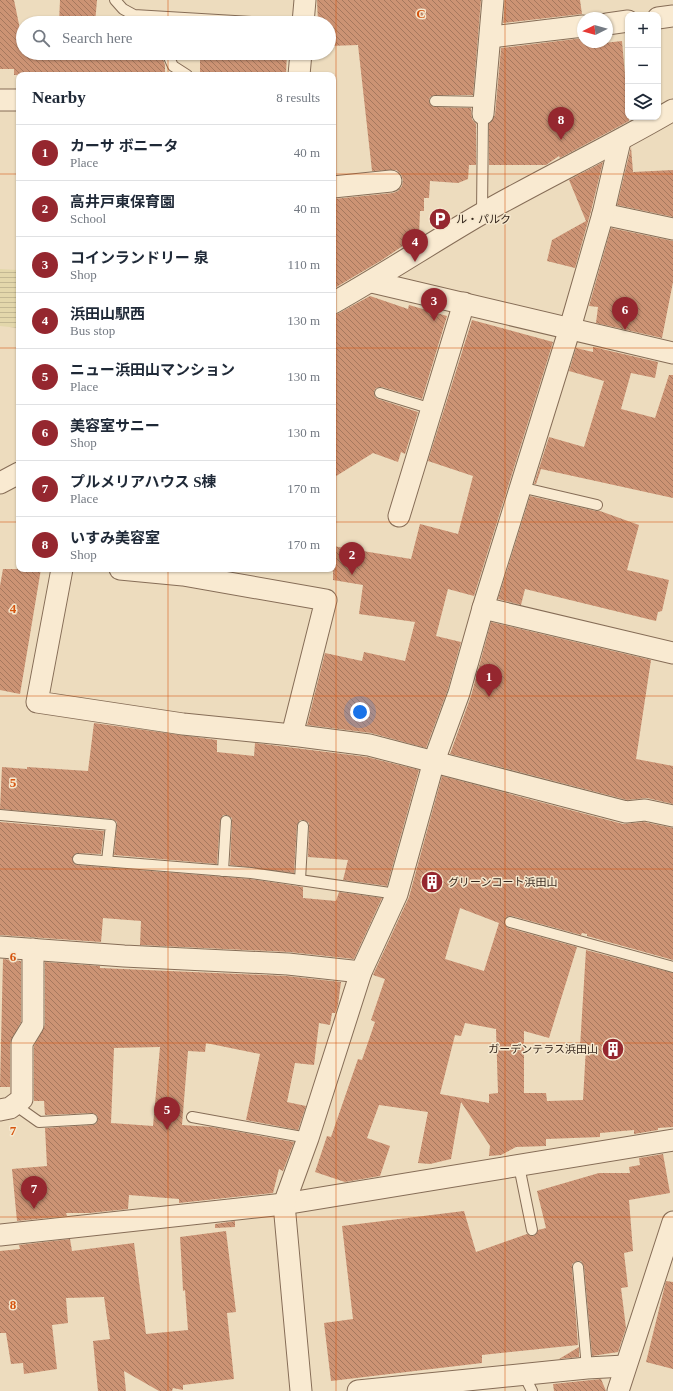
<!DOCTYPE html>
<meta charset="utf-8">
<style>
:root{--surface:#fff;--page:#f2f2f3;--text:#1f2937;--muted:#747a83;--line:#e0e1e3;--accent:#95272f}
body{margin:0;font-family:"Times New Roman","Noto Sans JP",serif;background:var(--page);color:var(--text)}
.controls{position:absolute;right:12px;top:12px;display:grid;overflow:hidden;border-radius:8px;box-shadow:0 1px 3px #0004}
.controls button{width:36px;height:36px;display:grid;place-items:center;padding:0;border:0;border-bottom:1px solid var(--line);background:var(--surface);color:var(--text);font:20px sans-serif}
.compass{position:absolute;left:577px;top:12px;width:36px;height:36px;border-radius:50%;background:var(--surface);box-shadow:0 1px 3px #0004;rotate:265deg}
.you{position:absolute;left:360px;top:712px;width:14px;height:14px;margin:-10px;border:3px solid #fff;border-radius:50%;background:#1a73e8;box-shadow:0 0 0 6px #1a73e833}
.badge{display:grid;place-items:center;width:26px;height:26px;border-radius:50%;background:var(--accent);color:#fff;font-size:13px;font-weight:700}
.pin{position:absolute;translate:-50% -33px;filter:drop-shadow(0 1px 2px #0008)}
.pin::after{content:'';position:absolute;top:21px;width:14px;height:12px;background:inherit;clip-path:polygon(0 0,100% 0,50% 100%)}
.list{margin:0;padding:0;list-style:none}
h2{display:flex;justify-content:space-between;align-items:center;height:52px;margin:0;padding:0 16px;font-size:17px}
h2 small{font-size:13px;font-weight:400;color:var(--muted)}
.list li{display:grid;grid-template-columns:26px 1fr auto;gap:12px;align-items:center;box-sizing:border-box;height:56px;padding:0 16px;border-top:1px solid var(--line)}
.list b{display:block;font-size:15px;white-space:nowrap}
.list p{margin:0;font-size:13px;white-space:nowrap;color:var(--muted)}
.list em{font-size:13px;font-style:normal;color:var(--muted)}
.icon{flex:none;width:22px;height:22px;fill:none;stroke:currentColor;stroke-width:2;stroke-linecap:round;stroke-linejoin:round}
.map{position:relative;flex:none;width:673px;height:1391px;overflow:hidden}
.search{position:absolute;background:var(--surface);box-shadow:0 1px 3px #0004;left:16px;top:16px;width:320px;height:44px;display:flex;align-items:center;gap:10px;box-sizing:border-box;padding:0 14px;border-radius:22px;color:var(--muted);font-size:15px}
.panel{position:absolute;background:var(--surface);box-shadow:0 1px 3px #0004;left:16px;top:72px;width:320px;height:500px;border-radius:8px}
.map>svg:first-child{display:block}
.farmland{fill:url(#farmland-rules)}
.building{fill:url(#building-back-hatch);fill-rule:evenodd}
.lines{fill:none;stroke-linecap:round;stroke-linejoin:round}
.lane-casing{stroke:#866d57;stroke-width:12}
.street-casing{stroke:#866d57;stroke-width:23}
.lane{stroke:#f9ead1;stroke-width:10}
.street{stroke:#f9ead1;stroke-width:21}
.grid{fill:none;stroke:#d6540e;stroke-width:1;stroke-opacity:0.55}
.labels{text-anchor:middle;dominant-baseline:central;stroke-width:3;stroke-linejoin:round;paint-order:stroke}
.poi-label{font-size:11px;fill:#35261c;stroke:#f5e7cd;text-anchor:start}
.grid-label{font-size:13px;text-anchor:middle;font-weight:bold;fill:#d6540e;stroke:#f5e7cd;stroke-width:3;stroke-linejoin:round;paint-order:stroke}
</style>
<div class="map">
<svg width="673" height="1391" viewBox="0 0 673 1391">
<defs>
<pattern id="farmland-rules" width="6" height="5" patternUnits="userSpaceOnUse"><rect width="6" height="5" fill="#e3d7ab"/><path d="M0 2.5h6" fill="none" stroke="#c3b893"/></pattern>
<pattern id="building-back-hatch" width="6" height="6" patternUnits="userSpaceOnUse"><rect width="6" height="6" fill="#cc9374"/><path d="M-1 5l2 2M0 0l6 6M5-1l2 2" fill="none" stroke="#a6785e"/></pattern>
</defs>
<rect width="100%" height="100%" fill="#eddcbe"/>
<path class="farmland" d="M 0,269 L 19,270 L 19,328 L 0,326 Z"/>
<g class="building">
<path d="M 0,0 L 14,0 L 23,44 L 23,53 L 161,53 L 165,65 L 165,75 L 14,75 L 14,69 L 0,69 Z"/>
<path d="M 60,0 L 97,0 L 95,23 L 59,23 Z"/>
<path d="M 317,0 L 481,0 L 473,95 L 435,95 L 430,97 L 429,100 L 430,104 L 434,107 L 471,108 L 472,119 L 476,124 L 476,165 L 469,165 L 468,179 L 458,183 L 430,181 L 429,198 L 424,198 L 424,211 L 420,211 L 419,235 L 382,260 L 333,289 L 333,199 L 393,193 L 398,191 L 402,186 L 403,180 L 401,174 L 396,170 L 372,171 L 358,45 L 329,46 L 329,23 L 318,23 Z"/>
<path d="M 505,0 L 580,0 L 582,14 L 503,23 Z"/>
<path d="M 583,38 L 583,42 L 586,42 L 586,45 L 622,41 L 629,121 L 560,158 L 559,156 L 546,165 L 489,165 L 489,124 L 495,115 L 501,48 Z"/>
<path d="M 200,53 L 287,53 L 286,74 L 200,75 Z"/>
<path d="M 631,147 L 633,172 L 673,170 L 673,217 L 617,205 Z"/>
<path d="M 603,162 L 591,211 L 575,268 L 547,261 L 552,240 L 586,221 L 569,180 Z"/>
<path d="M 611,228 L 673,241 L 673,282 L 662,338 L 596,323 L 598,307 L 589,306 Z"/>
<path d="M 370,296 L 408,309 L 409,305 L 447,316 L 422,399 L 382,387 L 376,388 L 374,391 L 375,397 L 378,399 L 418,412 L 405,454 L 401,452 L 398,462 L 373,453 L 333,478 L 333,315 L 339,313 Z"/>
<path d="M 472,320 L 553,342 L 474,596 L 448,589 L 436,636 L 461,642 L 448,689 L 426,748 L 371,733 L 307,725 L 325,653 L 362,661 L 364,652 L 405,661 L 415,622 L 359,614 L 363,585 L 333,580 L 333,546 L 411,559 L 420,524 L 458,534 L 473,476 L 428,461 Z"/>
<path d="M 593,347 L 658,362 L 655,378 L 631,373 L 621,409 L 655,418 L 669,375 L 673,375 L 673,498 L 541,469 L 536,484 L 534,484 L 549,437 L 584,447 L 604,381 L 569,371 L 576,348 L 593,352 Z"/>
<path d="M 530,496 L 596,511 L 600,511 L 639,525 L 627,570 L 669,580 L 662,611 L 658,612 L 656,621 L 525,589 L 521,605 L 498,599 Z"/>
<path d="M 3,569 L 41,569 L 20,694 L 0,690 L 0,586 Z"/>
<path d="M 491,622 L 651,660 L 636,759 L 673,766 L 673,804 L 647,798 L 627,800 L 450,754 L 471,696 Z"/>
<path d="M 94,723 L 217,740 L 217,752 L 254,756 L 255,743 L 367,757 L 419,770 L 387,886 L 343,880 L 348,860 L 308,857 L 309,826 L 309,823 L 304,820 L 300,820 L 297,825 L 294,873 L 230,865 L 232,821 L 232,818 L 227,815 L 223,815 L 220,821 L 217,864 L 114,855 L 117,825 L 117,822 L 112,819 L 0,809 L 2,767 L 27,769 L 27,767 L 88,771 Z"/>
<path d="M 442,776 L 623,824 L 644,822 L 673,828 L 673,960 L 587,936 L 587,934 L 582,933 L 581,935 L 512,916 L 506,917 L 504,923 L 508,928 L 577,947 L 549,1038 L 524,1031 L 524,1093 L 546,1093 L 547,1101 L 583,1100 L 586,1047 L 580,1047 L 586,950 L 673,973 L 673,1127 L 658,1128 L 658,1130 L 634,1134 L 634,1130 L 600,1133 L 600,1137 L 546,1139 L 546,1146 L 516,1147 L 501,1155 L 489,1156 L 490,1146 L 461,1102 L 451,1159 L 430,1164 L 418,1163 L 428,1112 L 379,1105 L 367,1138 L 390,1146 L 380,1176 L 345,1182 L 315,1172 L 327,1136 L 331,1137 L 358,1059 L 362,1060 L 375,1022 L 371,1020 L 385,979 L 373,975 L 409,897 ZM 460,908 L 499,923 L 484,971 L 445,959 ZM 465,1023 L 496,1029 L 498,1093 L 489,1094 L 489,1103 L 440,1094 L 455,1035 L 461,1036 Z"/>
<path d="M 0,822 L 104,831 L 101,854 L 76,853 L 72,859 L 74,864 L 77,865 L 250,879 L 303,887 L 303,898 L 336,901 L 339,892 L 382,898 L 354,959 L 289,952 L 140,945 L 141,921 L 103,918 L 101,942 L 0,935 Z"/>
<path d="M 3,959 L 21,961 L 21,1022 L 10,1043 L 10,1087 L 0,1087 Z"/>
<path d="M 45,962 L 100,966 L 100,968 L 287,976 L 341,982 L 338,1005 L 335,1013 L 332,1013 L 330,1025 L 319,1023 L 314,1065 L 295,1063 L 287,1102 L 306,1106 L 298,1130 L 246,1120 L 260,1054 L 206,1043 L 205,1052 L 188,1051 L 182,1125 L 212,1127 L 294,1142 L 283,1171 L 279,1169 L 273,1193 L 179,1203 L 179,1199 L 129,1195 L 128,1209 L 90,1213 L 66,1213 L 67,1216 L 17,1221 L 12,1169 L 47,1166 L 45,1128 L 92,1125 L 96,1124 L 98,1119 L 97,1115 L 92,1113 L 45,1115 L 44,1101 L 34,1101 L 34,1046 L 45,1025 ZM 160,1047 L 153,1126 L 111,1123 L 114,1048 Z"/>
<path d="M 663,1154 L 670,1193 L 629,1200 L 633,1251 L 624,1253 L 628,1287 L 621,1288 L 626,1328 L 618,1352 L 592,1356 L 584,1266 L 581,1261 L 577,1261 L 572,1264 L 572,1268 L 578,1345 L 482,1355 L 482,1363 L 331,1381 L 324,1323 L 353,1319 L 342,1226 L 464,1211 L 476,1252 L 527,1234 L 534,1236 L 538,1230 L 546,1228 L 537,1191 L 599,1173 L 630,1173 L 629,1167 L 640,1165 L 639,1158 Z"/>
<path d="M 235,1221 L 235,1227 L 215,1228 L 215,1224 Z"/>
<path d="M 226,1231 L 236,1312 L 227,1313 L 234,1379 L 183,1385 L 183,1390 L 173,1388 L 172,1391 L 159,1391 L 124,1371 L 126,1391 L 98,1391 L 93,1341 L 110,1339 L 104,1297 L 66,1298 L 68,1323 L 52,1325 L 57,1369 L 24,1374 L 23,1363 L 11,1364 L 6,1333 L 0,1333 L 0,1251 L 20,1249 L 19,1245 L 70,1239 L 72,1251 L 134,1243 L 146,1334 L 188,1330 L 185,1290 L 183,1291 L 182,1271 L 180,1237 Z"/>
<path d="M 666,1281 L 673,1282 L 673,1369 L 646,1362 Z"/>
<path d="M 579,1347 L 579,1357 L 559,1359 Z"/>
<path d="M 601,1379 L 606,1391 L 554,1391 L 553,1384 Z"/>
</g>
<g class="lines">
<g class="lane-casing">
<g id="lane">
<path d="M 115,0 L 123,9 L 134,15 L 270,23"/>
<path d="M 167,53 L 173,66 L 187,75"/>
<path d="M 435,101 L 485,102"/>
<path d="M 482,214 L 483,114"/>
<path d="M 380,393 L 432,409"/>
<path d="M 520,487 L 597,505"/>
<path d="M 0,815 L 111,825 L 107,861"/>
<path d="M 78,859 L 251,873 L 397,894"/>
<path d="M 223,871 L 226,821"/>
<path d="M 300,880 L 303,826"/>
<path d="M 510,922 L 673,967"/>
<path d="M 15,1105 L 39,1122 L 92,1119"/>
<path d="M 192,1117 L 308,1138"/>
<path d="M 519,1166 L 532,1230"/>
<path d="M 578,1267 L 587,1368"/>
<path d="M 524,1375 L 532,1391"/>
</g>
</g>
<g class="street-casing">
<g id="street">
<path d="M 658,18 L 673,16"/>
<path d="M 303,23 L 305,0"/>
<path d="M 607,24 L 628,21"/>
<path d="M 491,37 L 583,26"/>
<path d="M 299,75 L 301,53"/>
<path d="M 0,100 L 19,100"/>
<path d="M 483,114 L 493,0"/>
<path d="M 333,187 L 391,181"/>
<path d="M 603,214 L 673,229"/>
<path d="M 372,282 L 673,353"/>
<path d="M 333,303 C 383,275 431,243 481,214 C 544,178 610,147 673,110"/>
<path d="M 0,483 L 19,473"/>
<path d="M 399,516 L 464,303"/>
<path d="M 62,569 L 37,702 L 183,724 L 292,735 L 369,745 L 626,812 L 645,810 L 673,816"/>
<path d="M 120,569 L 183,575 L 326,600 L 292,735"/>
<path d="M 483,608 L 673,653"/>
<path d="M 0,947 L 124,956 L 288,964 L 361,972"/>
<path d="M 0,1110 L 10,1108 L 22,1099 L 22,1043 L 33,1025 L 33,949"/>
<path d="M 0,1235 L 284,1204 L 673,1140"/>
<path d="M 301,1391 L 284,1204 L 308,1138 L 361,972 L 397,894 L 434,761 L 459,693 L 483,608 L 570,328 L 603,214 L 620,141"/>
<path d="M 358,1391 L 587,1368 L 625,1366"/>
<path d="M 618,1391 L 673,1222"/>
</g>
</g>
<use href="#lane" class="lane"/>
<use href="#street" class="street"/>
</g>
<path class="grid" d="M 168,0 L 168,23M 336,0 L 336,1391M 505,0 L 505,1391M 168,53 L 168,75M 0,174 L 19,174M 333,174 L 673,174M 0,348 L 19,348M 333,348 L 673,348M 0,522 L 19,522M 333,522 L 673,522M 168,569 L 168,1391M 0,696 L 673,696M 0,869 L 673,869M 0,1043 L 673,1043M 0,1217 L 673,1217"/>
<defs>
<g id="parking-disc" transform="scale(1.15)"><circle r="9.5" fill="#95272f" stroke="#f5e7cd"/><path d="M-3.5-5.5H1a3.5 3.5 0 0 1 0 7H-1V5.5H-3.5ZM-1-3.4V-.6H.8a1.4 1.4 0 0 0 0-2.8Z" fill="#fff"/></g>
<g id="building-disc" transform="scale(1.15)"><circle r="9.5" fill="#95272f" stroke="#f5e7cd"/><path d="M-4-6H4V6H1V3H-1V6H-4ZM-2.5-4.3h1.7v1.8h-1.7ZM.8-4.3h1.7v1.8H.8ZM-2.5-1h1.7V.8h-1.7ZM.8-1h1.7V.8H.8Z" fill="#fff"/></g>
</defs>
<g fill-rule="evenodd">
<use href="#parking-disc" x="440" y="219"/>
<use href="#building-disc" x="432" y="882"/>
<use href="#building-disc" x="613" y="1049"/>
</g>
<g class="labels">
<g class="poi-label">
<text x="456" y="219">ル・パルク</text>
<text x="448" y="882">グリーンコート浜田山</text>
<text x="598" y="1049" text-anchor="end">ガーデンテラス浜田山</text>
</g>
</g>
<g class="grid-label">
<text x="421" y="18">C</text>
<text x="13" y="613">4</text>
<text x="13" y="787">5</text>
<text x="13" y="961">6</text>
<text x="13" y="1135">7</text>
<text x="13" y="1309">8</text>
</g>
</svg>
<div class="controls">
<button>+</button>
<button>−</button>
<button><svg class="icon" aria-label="layers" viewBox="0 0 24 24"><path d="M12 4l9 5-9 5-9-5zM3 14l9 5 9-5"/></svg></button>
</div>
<svg class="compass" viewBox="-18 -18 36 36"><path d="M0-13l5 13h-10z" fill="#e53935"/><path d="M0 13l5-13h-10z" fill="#747a83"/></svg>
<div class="you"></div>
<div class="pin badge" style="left:489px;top:697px">1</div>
<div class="pin badge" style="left:352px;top:575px">2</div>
<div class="pin badge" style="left:434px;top:321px">3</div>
<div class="pin badge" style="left:415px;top:262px">4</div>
<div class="pin badge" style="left:167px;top:1130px">5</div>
<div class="pin badge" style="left:625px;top:330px">6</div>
<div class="pin badge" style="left:34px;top:1209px">7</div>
<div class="pin badge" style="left:561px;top:140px">8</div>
<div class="search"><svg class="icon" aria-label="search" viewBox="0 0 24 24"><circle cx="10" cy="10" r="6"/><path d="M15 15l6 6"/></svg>Search here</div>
<section class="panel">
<h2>Nearby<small>8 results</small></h2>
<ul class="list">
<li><span class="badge">1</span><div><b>カーサ ボニータ</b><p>Place</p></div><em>40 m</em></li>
<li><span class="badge">2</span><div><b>高井戸東保育園</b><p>School</p></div><em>40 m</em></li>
<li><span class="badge">3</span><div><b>コインランドリー 泉</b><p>Shop</p></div><em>110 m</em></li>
<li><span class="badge">4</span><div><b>浜田山駅西</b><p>Bus stop</p></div><em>130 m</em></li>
<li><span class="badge">5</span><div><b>ニュー浜田山マンション</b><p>Place</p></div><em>130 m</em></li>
<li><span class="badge">6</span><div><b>美容室サニー</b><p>Shop</p></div><em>130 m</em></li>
<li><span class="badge">7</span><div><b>プルメリアハウス S棟</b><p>Place</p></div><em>170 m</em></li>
<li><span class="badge">8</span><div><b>いすみ美容室</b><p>Shop</p></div><em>170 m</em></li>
</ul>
</section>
</div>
